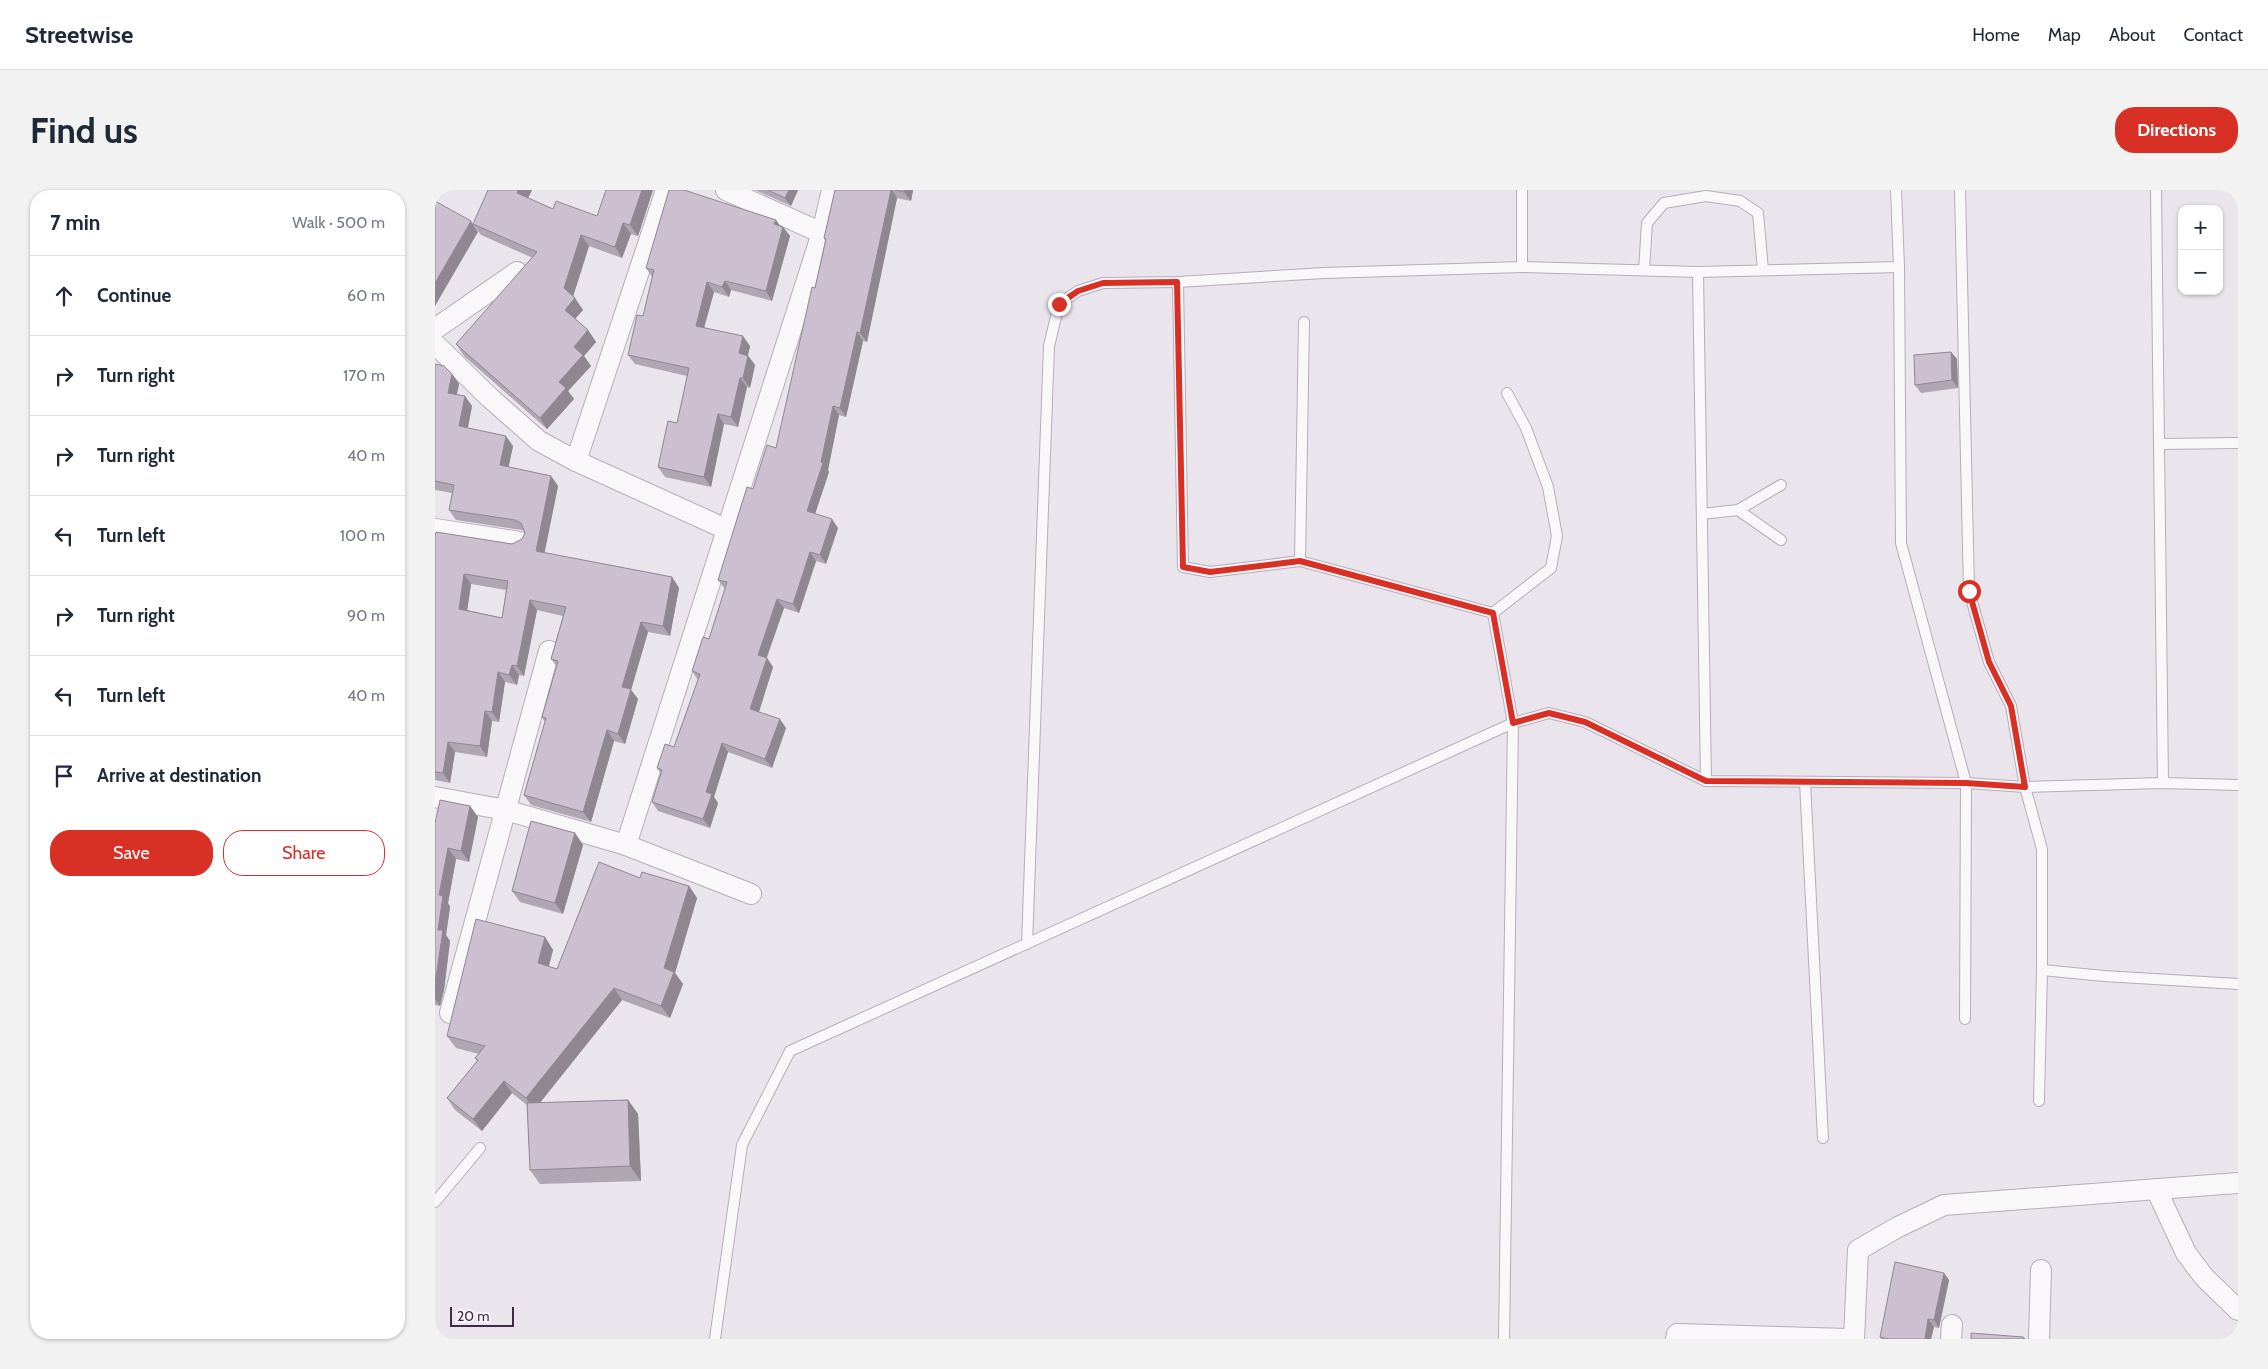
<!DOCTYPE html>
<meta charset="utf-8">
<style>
:root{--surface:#fff;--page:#f2f2f3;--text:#1f2937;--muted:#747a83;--line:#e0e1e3;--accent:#d93025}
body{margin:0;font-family:Cabin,sans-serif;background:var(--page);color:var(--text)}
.controls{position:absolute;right:15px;top:15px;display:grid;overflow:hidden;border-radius:10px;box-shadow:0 1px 4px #0004}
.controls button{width:45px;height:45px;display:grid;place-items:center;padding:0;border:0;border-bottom:1px solid var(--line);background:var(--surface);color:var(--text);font:25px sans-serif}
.scale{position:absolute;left:15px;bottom:12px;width:64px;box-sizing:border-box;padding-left:5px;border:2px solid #412a46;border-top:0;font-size:14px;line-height:18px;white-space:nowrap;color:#412a46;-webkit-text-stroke:4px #f8f4f9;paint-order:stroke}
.stop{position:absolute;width:15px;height:15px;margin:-11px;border:4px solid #d93025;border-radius:50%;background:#fff}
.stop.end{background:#d93025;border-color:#fff;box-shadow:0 1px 5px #0008}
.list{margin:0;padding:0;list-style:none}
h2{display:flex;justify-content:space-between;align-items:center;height:65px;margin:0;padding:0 20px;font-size:21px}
h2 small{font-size:16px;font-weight:400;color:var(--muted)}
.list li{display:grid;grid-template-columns:32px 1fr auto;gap:15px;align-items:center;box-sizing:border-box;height:80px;padding:0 20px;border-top:1px solid var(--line)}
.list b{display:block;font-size:19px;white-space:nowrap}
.list em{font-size:16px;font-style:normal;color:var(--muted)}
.actions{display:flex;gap:10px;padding:15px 20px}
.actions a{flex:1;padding:11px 0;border:1px solid var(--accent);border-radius:20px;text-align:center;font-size:18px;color:var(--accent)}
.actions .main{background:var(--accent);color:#fff}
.icon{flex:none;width:28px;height:28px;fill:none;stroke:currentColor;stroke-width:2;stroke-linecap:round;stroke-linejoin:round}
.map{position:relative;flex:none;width:1803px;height:1149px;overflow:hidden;border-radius:20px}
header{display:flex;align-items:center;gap:30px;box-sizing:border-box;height:70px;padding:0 25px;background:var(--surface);border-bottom:1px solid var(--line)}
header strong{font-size:24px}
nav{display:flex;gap:28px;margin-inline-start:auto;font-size:18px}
.intro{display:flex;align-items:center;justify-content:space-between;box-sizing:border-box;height:120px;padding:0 30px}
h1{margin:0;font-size:35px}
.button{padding:12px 22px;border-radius:20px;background:var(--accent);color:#fff;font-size:18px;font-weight:700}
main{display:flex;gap:30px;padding:0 30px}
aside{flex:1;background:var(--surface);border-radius:20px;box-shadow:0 1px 4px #0004}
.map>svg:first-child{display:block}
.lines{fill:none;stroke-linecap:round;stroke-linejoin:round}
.service-casing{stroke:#b7acba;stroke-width:12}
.minor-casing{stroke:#b7acba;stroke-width:22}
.service{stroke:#faf7fa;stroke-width:10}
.minor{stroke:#faf7fa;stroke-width:20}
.wall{fill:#afa5b3;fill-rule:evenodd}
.shaded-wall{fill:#8f8692}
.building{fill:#ccc0d0;stroke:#8f8692;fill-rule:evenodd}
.route{stroke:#d93025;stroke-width:6}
</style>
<header>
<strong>Streetwise</strong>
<nav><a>Home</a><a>Map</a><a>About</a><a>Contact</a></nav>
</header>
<div class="intro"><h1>Find us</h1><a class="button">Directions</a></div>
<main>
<aside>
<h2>7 min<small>Walk · 500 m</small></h2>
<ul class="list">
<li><svg class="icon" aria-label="ahead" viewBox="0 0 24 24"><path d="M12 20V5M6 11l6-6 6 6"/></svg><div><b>Continue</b></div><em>60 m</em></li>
<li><svg class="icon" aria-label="right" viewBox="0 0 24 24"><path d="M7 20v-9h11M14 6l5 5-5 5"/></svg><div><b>Turn right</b></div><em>170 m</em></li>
<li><svg class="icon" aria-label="right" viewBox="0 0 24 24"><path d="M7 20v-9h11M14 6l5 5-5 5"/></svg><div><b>Turn right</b></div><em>40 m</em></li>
<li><svg class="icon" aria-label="left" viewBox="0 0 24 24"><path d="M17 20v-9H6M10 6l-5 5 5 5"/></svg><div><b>Turn left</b></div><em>100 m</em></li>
<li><svg class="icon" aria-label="right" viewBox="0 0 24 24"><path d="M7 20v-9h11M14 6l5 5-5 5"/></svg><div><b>Turn right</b></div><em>90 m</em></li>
<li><svg class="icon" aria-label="left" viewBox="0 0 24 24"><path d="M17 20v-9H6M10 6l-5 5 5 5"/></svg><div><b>Turn left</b></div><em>40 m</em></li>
<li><svg class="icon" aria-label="arrive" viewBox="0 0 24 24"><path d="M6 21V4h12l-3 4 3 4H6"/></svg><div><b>Arrive at destination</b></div></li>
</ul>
<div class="actions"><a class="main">Save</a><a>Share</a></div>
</aside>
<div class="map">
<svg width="1803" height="1149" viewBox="0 0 1803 1149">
<rect width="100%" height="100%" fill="#eae4ec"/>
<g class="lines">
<g class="service-casing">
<g id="service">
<path d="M 1461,0 L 1464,77 L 1466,353 L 1531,593 L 1530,829"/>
<path d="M 1525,0 L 1534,401 L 1554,472 L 1576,516 L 1590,597 L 1607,659 L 1607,780 L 1604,911"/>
<path d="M 1721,0 L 1728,593"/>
<path d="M 1087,77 L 1087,0"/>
<path d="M 1209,80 L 1212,33 L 1229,13 L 1271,6 L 1305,11 L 1323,23 L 1328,80"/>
<path d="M 1263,82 L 1271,591"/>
<path d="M 743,92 L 748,377 L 775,382 L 865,371"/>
<path d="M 869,132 L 865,371 L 1058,423"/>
<path d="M 1724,254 L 1803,253"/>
<path d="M 1303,320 L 1346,350"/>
<path d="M 1267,324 L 1303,320 L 1346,295"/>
<path d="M 1370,592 L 1388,948"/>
<path d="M 592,754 L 614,156 L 624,114 L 643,101 L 668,93 L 743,92 L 889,83 L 1087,77 L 1263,82 L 1464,77"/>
<path d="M 1607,780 L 1669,786 L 1803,794"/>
<path d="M 0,1012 L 45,958"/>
<path d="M 280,1149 L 307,955 L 355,861 L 1078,533 L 1114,523 L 1150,532 L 1271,591 L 1531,593 L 1590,597 L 1728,593 L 1803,595"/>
<path d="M 1069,1149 L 1078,533 L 1058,423 L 1116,378 L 1122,346 L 1113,297 L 1091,238 L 1072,203"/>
</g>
</g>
<g class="minor-casing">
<g id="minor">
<path d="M 291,0 L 387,43"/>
<path d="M 0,139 L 82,82"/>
<path d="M 0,154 L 54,207 L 104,251 L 141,271 L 293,340"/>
<path d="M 141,271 L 231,0"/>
<path d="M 0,339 L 85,352"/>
<path d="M 0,607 L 71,620 L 191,655 L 316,704"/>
<path d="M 191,655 L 387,43 L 397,0"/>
<path d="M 15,823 L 114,461"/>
<path d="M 1721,999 L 1751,1063 L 1769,1087 L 1803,1120"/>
<path d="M 1241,1149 L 1242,1144 L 1413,1149"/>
<path d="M 1419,1149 L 1423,1060 L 1463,1037 L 1509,1015 L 1803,993"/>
<path d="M 1516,1149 L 1517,1135"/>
<path d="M 1604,1149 L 1606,1080"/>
</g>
</g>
<use href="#service" class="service"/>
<use href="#minor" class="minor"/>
</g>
<g class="wall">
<path d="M 53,0 L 97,0 L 93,8 L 118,19 L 162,26 L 171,0 L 218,0 L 203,46 L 196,44 L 187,68 L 154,56 L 138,106 L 148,120 L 140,129 L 153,140 L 161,152 L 149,166 L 156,176 L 133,201 L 139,209 L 112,239 L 29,166 L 21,154 L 98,68 L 46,45 L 38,34 Z"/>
<path d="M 320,0 L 363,0 L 356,16 Z"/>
<path d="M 400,0 L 478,0 L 476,11 L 462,8 L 432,152 L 428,151 L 411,227 L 404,225 L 393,280 L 394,282 L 380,324 L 403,338 L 391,374 L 381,371 L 364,423 L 349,418 L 332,468 L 338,477 L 324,522 L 351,538 L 337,578 L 293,562 L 279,607 L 283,613 L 275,638 L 223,621 L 217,612 L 226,584 L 222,578 L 239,557 L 263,490 L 257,481 L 274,449 L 290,399 L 283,390 L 318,299 L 341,258 L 380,98 L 390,51 L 389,48 Z"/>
<path d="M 341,30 L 345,36 L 348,37 L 355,46 L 337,111 L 296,100 L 294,107 L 279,102 L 269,138 L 315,156 L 313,165 L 320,175 L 315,198 L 312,197 L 303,237 L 289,234 L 276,297 L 230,287 L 223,277 L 242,233 L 252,186 L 200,174 L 193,165 L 208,126 L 217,87 L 211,78 Z"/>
<path d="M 1516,162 L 1522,169 L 1523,198 L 1486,203 L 1480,195 Z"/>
<path d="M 0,174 L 17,184 L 24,194 L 22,204 L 37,216 L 33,238 L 78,256 L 73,277 L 116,286 L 123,296 L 109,363 L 237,387 L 244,398 L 235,446 L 213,442 L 196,500 L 203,509 L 190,554 L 179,551 L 156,632 L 96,615 L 89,605 L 110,532 L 107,527 L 122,477 L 116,469 L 128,426 L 102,420 L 89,486 L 84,485 L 82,495 L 70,492 L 64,532 L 57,531 L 52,567 L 20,562 L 15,593 L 0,590 L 0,346 L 77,354 L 87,349 L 90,343 L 89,341 L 87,340 L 21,330 L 14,320 L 17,303 L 0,300 ZM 36,394 L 71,400 L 67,428 L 32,420 Z"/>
<path d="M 35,616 L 43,627 L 34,672 L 21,669 L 13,713 L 15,717 L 11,745 L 15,751 L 9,800 L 5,816 L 0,815 L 0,634 Z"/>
<path d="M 140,643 L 148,655 L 128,724 L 85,712 L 77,701 Z"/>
<path d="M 205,688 L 254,696 L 262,708 L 240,783 L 248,794 L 235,828 L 187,810 L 105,913 L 193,910 L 203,924 L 206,991 L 105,994 L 95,980 L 92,915 L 77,903 L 47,941 L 20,920 L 12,908 L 42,871 L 40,868 L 44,864 L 21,858 L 12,846 L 110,747 L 118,760 L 114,777 L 122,779 Z"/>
<path d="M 1509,1083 L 1514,1090 L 1504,1138 L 1499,1137 L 1496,1149 L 1446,1149 L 1445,1147 Z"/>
</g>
<g class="shaded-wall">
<path d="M 83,0 L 97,0 L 90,14 L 82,3 Z"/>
<path d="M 207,0 L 218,0 L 203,46 L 195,35 Z"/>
<path d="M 354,0 L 363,0 L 356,16 L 350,8 Z"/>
<path d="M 456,0 L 457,0 L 462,8 L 432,152 L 425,143 Z"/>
<path d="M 470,0 L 478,0 L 476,11 L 469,2 Z"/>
<path d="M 341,30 L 347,39 L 348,37 L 355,46 L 337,111 L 331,101 L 339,34 Z"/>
<path d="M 36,31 L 43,42 L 0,116 L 0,93 Z"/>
<path d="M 188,33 L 196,44 L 187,68 L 180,57 Z"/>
<path d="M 146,45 L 154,56 L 137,110 L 129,98 Z"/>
<path d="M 290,91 L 296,100 L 294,107 L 287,97 Z"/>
<path d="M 272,92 L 279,102 L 267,145 L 261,136 Z"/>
<path d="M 140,108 L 148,120 L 138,131 L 130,120 Z"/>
<path d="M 153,140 L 161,152 L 149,166 L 156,176 L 133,201 L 139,209 L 112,239 L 105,228 L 139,157 Z"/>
<path d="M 422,142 L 428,151 L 411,227 L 405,218 Z"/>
<path d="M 308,146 L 315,156 L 311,173 L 304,163 Z"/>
<path d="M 1516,162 L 1522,169 L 1523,198 L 1517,190 Z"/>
<path d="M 313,166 L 320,175 L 315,198 L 308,188 Z"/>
<path d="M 17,184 L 24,194 L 20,213 L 13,203 Z"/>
<path d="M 305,188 L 312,197 L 303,237 L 296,227 Z"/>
<path d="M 30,206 L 37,216 L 31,246 L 24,236 Z"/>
<path d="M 398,216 L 404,225 L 393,280 L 394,282 L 378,330 L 372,321 L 386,272 Z"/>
<path d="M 283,224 L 289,234 L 276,297 L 269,287 Z"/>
<path d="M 71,246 L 78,256 L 72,285 L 65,275 Z"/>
<path d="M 116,286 L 123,296 L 108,371 L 101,361 Z"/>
<path d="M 397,329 L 403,338 L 391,374 L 385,365 Z"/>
<path d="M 375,362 L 381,371 L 364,423 L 358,414 Z"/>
<path d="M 29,384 L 36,394 L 31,429 L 24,419 Z"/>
<path d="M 237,387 L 244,398 L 235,446 L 228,436 Z"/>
<path d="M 342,409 L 349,418 L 329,474 L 323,465 Z"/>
<path d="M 95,410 L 102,420 L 89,486 L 82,476 Z"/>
<path d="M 206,432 L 213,442 L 196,500 L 203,509 L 190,554 L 183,544 L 187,497 Z"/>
<path d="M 332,468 L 338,477 L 322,528 L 315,519 Z"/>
<path d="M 77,475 L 84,485 L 82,495 L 74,485 Z"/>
<path d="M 63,482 L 70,492 L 64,532 L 57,522 Z"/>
<path d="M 50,521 L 57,531 L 52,567 L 45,556 Z"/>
<path d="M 345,529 L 351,538 L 337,578 L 330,569 Z"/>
<path d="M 172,540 L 179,551 L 156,632 L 148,622 Z"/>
<path d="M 13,552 L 20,562 L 15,593 L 8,583 Z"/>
<path d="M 287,553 L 293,562 L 279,607 L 283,613 L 275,638 L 268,629 L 271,602 Z"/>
<path d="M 35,616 L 43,627 L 34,672 L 26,661 Z"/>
<path d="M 140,643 L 148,655 L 128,724 L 120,713 Z"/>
<path d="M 13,658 L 21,669 L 13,713 L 15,717 L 11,745 L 15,751 L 9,800 L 5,816 L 0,809 L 0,794 L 4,705 Z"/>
<path d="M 254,696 L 262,708 L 240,783 L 248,794 L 235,828 L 226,816 L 229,778 Z"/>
<path d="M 110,747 L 118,760 L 111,785 L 103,773 Z"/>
<path d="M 179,798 L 187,810 L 99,920 L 91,908 Z"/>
<path d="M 69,891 L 77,903 L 47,941 L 38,929 Z"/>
<path d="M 193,910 L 203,924 L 206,991 L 195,976 Z"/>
<path d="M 1509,1083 L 1514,1090 L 1504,1138 L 1499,1130 Z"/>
<path d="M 1493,1129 L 1499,1137 L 1496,1149 L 1490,1149 Z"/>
</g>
<g class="building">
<path d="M 53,0 L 83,0 L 82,3 L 118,19 L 121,11 L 162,26 L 171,0 L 207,0 L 195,35 L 188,33 L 180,57 L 146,45 L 129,98 L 140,108 L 130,120 L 153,140 L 139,157 L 148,165 L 124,192 L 131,198 L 105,228 L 21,154 L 102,62 L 38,34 Z"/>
<path d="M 234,0 L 249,0 L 341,30 L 339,34 L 348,37 L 331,101 L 290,91 L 287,97 L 272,92 L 261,136 L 308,146 L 304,163 L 313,166 L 308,188 L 305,188 L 296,227 L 283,224 L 269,287 L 223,277 L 233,231 L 242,233 L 254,178 L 193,165 L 202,125 L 208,126 L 219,80 L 211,78 Z"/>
<path d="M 333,0 L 354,0 L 350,8 Z"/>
<path d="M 400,0 L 456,0 L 425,143 L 422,142 L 405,218 L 398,216 L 386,272 L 388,273 L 372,321 L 397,329 L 385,365 L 375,362 L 358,414 L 342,409 L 323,465 L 332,468 L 315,519 L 345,529 L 330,569 L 287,553 L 271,602 L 277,604 L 268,629 L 217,612 L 227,580 L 222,578 L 230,554 L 239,557 L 265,484 L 257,481 L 268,447 L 274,449 L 292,392 L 283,390 L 312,297 L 318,299 L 332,255 L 341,258 L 377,97 L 380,98 L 391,49 L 389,48 Z"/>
<path d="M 460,0 L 470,0 L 469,2 Z"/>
<path d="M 0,11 L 36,31 L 0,93 Z"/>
<path d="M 1516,162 L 1517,190 L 1480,195 L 1479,165 Z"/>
<path d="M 0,174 L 9,176 L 17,184 L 13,203 L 30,206 L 24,236 L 71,246 L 65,275 L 116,286 L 101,361 L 237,387 L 228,436 L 206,432 L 187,497 L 196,499 L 183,544 L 172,540 L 148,622 L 89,605 L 111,528 L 107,527 L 123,471 L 116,469 L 131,417 L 95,410 L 82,476 L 77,475 L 74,485 L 63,482 L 57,522 L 50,521 L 45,556 L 13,552 L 8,583 L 0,582 L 0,346 L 1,342 L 77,354 L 87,349 L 90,343 L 86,333 L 80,330 L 14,320 L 19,295 L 0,291 ZM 29,384 L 73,391 L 67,428 L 24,419 Z"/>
<path d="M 5,610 L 35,616 L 26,661 L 13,658 L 4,705 L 8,706 L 3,740 L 8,740 L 0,794 L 0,634 Z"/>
<path d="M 96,631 L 140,643 L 120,713 L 77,701 Z"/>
<path d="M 164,672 L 205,688 L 207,682 L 254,696 L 229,778 L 239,782 L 226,816 L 179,798 L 91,908 L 69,891 L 38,929 L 12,908 L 43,870 L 40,868 L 50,856 L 12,846 L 41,729 L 110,747 L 103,773 L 122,779 Z"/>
<path d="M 193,910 L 195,976 L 95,980 L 92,913 Z"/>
<path d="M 1460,1072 L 1509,1083 L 1499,1130 L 1493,1129 L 1490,1149 L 1454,1149 L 1445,1147 Z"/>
<path d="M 1536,1143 L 1588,1147 L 1590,1149 L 1536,1149 Z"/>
</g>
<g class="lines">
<path class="route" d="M 624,114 L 643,101 L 668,93 L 742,92 L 748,377 L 775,382 L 865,371 L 1058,423 L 1078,533 L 1114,523 L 1150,532 L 1271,591 L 1531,593 L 1590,597 L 1576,516 L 1554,472 L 1534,401"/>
</g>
</svg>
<div class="controls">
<button>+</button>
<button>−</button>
</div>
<div class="scale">20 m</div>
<div class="stop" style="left:1534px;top:401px"></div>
<div class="stop end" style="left:624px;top:114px"></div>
</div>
</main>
